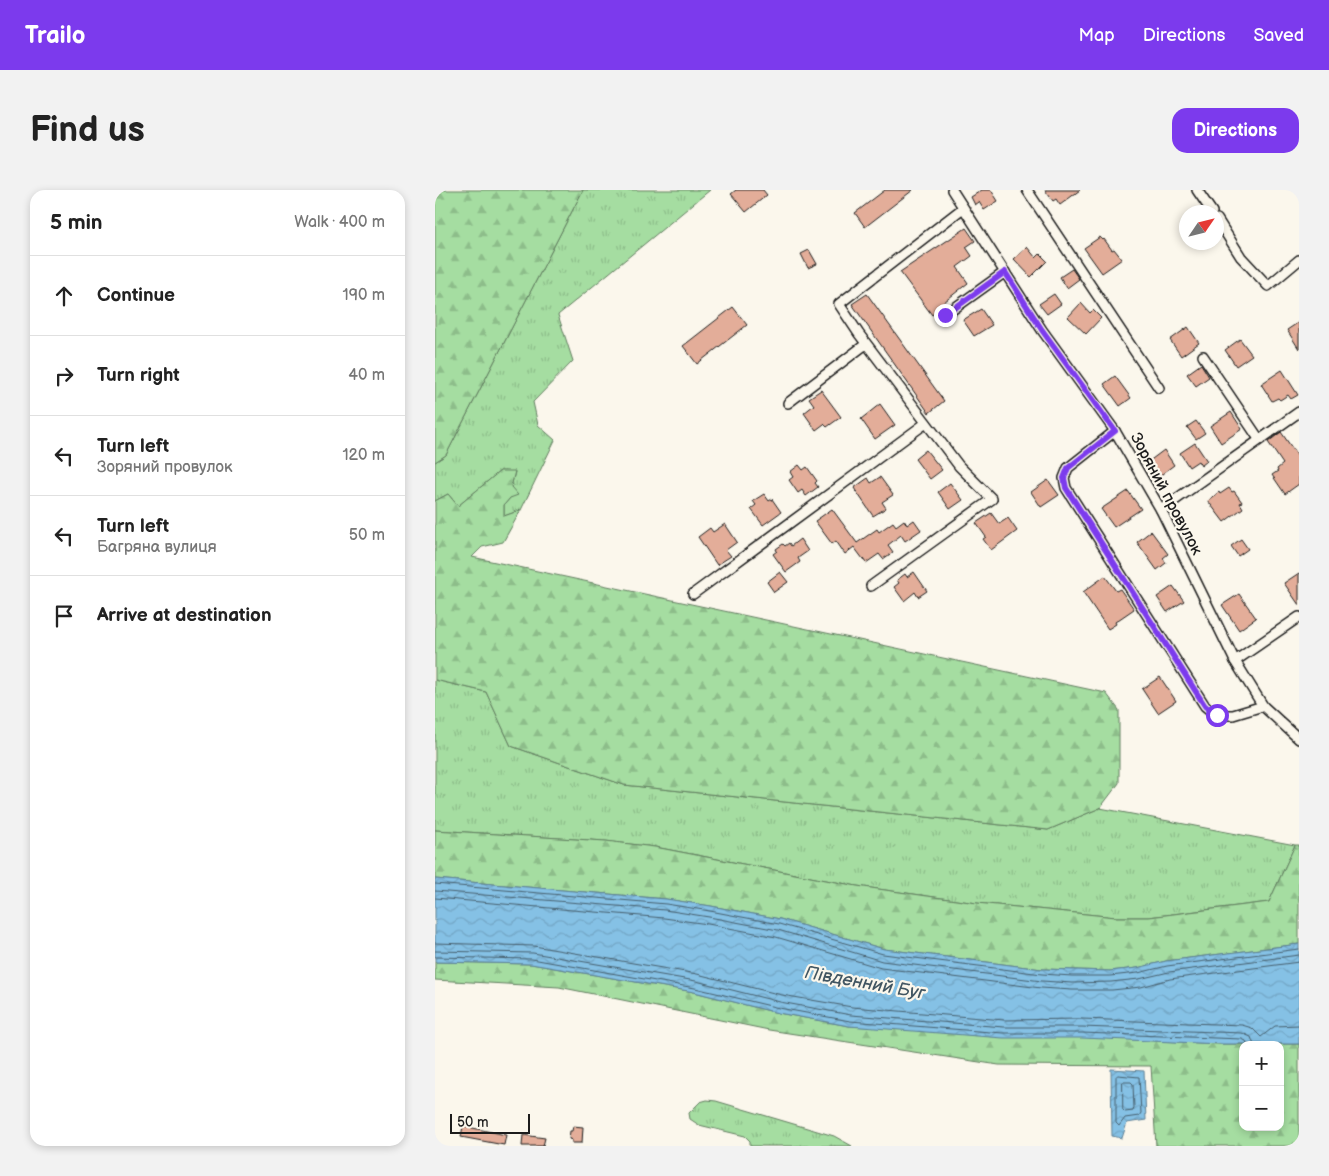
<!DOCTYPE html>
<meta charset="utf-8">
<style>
:root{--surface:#fff;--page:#f2f2f2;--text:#222;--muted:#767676;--line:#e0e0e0;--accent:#7c3aed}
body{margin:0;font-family:"Balsamiq Sans",sans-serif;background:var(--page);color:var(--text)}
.controls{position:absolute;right:15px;bottom:15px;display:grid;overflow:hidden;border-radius:10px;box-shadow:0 2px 8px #0003}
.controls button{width:45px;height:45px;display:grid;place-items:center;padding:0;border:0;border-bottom:1px solid var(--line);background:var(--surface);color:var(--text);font:25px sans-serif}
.compass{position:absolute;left:744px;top:15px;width:45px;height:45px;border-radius:50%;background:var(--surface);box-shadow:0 2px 8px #0003;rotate:55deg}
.scale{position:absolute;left:15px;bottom:12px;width:80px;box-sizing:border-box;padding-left:5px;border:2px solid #1c1c1c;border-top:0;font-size:14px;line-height:18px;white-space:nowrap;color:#1c1c1c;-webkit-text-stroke:4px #fbf7ec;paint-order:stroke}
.stop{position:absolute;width:15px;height:15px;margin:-11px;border:4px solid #7c3aed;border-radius:50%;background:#fff}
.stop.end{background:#7c3aed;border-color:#fff;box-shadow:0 1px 5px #0008}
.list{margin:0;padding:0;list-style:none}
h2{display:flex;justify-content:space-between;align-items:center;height:65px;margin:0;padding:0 20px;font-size:21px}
h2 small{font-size:16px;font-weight:400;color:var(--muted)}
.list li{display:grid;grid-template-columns:32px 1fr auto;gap:15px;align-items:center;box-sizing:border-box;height:80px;padding:0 20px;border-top:1px solid var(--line)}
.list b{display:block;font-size:19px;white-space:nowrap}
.list p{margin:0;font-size:16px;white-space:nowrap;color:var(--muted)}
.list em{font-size:16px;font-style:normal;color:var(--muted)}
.icon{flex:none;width:28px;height:28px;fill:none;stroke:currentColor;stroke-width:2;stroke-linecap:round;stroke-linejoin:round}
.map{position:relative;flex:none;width:864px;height:956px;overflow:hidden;border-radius:15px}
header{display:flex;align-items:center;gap:30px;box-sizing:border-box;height:70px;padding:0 25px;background:var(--accent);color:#fff}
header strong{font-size:24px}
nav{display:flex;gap:28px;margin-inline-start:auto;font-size:18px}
.intro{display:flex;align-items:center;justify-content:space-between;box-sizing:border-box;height:120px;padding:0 30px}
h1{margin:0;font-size:35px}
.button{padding:12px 22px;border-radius:15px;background:var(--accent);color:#fff;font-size:18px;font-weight:700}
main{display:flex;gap:30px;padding:0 30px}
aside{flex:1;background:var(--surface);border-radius:15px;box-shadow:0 2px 8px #0003}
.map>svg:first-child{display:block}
.grass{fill:url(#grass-tufts);stroke:#607c5e}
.forest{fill:url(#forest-firs);stroke:#607c5e;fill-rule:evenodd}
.water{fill:url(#water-waves);stroke:#5b7f95}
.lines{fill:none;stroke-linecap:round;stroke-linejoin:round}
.shore{stroke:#465e6c;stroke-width:1}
.building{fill:#e3ad99;stroke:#1c1c1c}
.minor-casing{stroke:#1c1c1c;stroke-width:12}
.minor{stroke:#fbf7ec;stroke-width:9}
.route{stroke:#7c3aed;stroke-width:6}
.labels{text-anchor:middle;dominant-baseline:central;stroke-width:4.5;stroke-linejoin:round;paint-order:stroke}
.street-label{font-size:16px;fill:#1c1c1c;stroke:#fbf7ec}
.water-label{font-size:18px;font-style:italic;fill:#415662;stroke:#fbf7ec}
</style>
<header>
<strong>Trailo</strong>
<nav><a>Map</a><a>Directions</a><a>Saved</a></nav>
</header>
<div class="intro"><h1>Find us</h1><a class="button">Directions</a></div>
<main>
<aside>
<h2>5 min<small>Walk · 400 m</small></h2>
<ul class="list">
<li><svg class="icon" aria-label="ahead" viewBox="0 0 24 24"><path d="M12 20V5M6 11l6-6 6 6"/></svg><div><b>Continue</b></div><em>190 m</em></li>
<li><svg class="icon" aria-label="right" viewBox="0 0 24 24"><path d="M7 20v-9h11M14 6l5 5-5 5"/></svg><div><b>Turn right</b></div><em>40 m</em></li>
<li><svg class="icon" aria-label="left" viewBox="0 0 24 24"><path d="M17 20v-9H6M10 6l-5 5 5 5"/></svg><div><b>Turn left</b><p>Зоряний провулок</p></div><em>120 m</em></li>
<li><svg class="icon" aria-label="left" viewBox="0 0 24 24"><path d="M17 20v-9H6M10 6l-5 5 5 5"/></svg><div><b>Turn left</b><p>Багряна вулиця</p></div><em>50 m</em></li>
<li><svg class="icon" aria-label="arrive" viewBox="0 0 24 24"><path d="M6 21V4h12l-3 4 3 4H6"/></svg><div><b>Arrive at destination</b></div></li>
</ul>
</aside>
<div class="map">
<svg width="864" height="956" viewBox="0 0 864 956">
<defs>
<pattern id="grass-tufts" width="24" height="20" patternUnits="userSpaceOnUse" patternTransform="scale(1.25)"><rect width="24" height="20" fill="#a5dda1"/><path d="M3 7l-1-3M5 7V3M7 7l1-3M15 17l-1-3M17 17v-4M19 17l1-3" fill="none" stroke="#8dbd8a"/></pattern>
<pattern id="forest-firs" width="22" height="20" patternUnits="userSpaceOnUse" patternTransform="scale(1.25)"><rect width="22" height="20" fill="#a5dda1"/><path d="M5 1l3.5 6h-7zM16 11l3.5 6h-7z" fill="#8dbd8a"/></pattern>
<pattern id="water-waves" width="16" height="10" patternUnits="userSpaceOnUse" patternTransform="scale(1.25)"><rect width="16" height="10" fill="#85c1e5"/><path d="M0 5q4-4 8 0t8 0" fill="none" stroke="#72a5c4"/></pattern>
</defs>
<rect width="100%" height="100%" fill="#fbf7ec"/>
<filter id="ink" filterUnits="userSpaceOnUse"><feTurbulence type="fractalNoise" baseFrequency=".02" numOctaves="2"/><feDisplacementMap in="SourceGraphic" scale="10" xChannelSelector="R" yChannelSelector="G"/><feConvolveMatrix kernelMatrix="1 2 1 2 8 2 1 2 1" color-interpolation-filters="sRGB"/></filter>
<g filter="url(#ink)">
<g class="grass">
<path d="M 148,0 L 275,0 L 123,125 L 138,171 L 98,212 L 103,235 L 120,250 L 86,320 L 69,326 L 69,315 L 75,308 L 76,297 L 80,282 L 65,281 L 23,316 L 13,304 L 0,311 L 0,272 L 11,265 Z"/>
<path d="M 0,490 L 51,502 L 76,556 L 189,595 L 613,640 L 665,618 L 860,655 L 834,712 L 713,727 L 681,727 L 542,713 L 422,696 L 220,657 L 170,651 L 0,640 Z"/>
<path d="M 272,910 L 281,911 L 399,946 L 417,956 L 315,956 L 315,951 L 310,946 L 264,935 L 255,929 L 254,923 L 265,912 Z"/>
</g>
<g class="forest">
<path d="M 3,0 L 148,0 L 11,265 L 0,272 L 0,6 Z"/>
<path d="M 65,281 L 80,281 L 76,297 L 83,305 L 75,308 L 69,315 L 69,326 L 86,320 L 68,352 L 47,357 L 37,367 L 671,503 L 684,520 L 684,593 L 665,618 L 613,640 L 189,595 L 76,556 L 51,502 L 0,490 L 0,311 L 13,304 L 23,316 Z"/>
<path d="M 0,640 L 171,651 L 220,657 L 422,696 L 542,713 L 681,727 L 714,727 L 834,712 L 860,655 L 864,655 L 864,754 L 731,771 L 702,778 L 675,781 L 607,779 L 449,759 L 345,729 L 276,716 L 231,709 L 0,689 Z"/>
<path d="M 0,772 L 96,774 L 259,802 L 343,823 L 414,836 L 786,854 L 864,854 L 864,956 L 721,956 L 716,876 L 564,875 L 334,840 L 124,797 L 0,790 ZM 808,855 L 845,855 L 845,937 L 808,937 Z"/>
</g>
<g class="water">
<path d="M 0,689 L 231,709 L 276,716 L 345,729 L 449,759 L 607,779 L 675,781 L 702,778 L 731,771 L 864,754 L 864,854 L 786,854 L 647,848 L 568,848 L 414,836 L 343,823 L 259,802 L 96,774 L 0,772 Z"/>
<path d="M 676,879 L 709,881 L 711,930 L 692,933 L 687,948 L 677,946 Z"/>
</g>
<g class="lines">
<g class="shore">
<path d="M 0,694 L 231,714 L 275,721 L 344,734 L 448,764 L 607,784 L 637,786 L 675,786 L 703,783 L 732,776 L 864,759"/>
<path d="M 0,701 L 230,720 L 274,727 L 343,740 L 447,771 L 607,791 L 637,793 L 676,792 L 704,789 L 734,782 L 864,765"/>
<path d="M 0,708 L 229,728 L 273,734 L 341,747 L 446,778 L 606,798 L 637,800 L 677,800 L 706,797 L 735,789 L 864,772"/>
<path d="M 0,753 L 99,756 L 262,784 L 347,805 L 417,817 L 569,830 L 647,829 L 807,835 L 817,838 L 826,847 L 840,836 L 864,835"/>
<path d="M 0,761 L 98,763 L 261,791 L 345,812 L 416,825 L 569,837 L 647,837 L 807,843 L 816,847 L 819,855"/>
<path d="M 0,767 L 97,769 L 260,798 L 344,818 L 415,831 L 568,843 L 647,843 L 807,849 L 811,851 L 813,855"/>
<path d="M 683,885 L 704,887 L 706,923 L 704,926 L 690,928 L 684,936 L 681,933 L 681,887 Z"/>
<path d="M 688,892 L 696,892 L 698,894 L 699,918 L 698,921 L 690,922 L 688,920 Z"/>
</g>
</g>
<g class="building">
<path d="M 301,0 L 328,0 L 332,5 L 311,22 L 296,4 Z"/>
<path d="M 450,0 L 478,0 L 430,37 L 420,23 Z"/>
<path d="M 547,0 L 556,0 L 563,11 L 549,20 L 544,12 L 540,15 L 536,7 Z"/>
<path d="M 610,0 L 645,0 L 625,15 L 621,9 L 618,11 Z"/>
<path d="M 531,38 L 540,51 L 531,57 L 537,66 L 522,77 L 533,93 L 509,112 L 511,115 L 497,125 L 465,82 Z"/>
<path d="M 665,47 L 668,50 L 669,49 L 677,60 L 679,59 L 687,69 L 667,83 L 649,58 Z"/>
<path d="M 592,57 L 601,68 L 605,64 L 612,71 L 596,87 L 579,69 Z"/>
<path d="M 374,60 L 382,74 L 373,78 L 366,64 Z"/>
<path d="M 637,79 L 644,89 L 632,98 L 625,87 Z"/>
<path d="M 432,104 L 509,211 L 494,223 L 417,114 Z"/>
<path d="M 619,104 L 626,114 L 612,124 L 604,114 Z"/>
<path d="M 646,113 L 655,123 L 658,120 L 666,128 L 651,144 L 633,127 Z"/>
<path d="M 298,117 L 312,135 L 262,174 L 248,156 Z"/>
<path d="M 546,119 L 557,135 L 539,146 L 528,130 Z"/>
<path d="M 864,132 L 864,159 L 852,140 Z"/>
<path d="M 753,137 L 764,153 L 746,166 L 735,150 Z"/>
<path d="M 805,149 L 817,165 L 801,176 L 790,160 Z"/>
<path d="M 766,174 L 774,187 L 761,196 L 752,184 Z"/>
<path d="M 847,180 L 863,205 L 856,209 L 853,205 L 845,210 L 843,208 L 837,211 L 826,194 Z"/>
<path d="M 680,186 L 696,208 L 685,216 L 669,194 Z"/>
<path d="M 386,200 L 406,227 L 392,237 L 389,234 L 381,240 L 369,223 L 379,215 L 374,208 Z"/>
<path d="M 445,214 L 460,235 L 440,249 L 426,229 Z"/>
<path d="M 796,222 L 807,239 L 786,253 L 775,236 Z"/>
<path d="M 761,231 L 770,243 L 761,249 L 752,237 Z"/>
<path d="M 846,242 L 864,268 L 864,294 L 850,304 L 837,285 L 843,281 L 842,279 L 848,274 L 833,252 Z"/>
<path d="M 760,253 L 772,271 L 766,276 L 763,271 L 754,277 L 745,263 Z"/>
<path d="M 491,260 L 507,280 L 495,289 L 480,269 Z"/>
<path d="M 729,260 L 739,275 L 723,287 L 713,272 Z"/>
<path d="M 364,275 L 368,280 L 372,277 L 382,291 L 380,293 L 383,297 L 371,306 L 367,300 L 363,303 L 354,290 L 358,287 L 355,282 Z"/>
<path d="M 445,287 L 458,305 L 447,312 L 451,318 L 438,326 L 419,298 L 433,288 L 436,293 Z"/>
<path d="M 613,290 L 624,305 L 606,317 L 596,302 Z"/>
<path d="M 515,293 L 528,310 L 515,319 L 503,302 Z"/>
<path d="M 794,298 L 797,302 L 799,301 L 807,312 L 805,313 L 808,318 L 789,332 L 773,311 L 784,302 L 785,304 Z"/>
<path d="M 693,301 L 706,319 L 679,337 L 666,319 Z"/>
<path d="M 329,304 L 334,311 L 337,309 L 346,322 L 328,335 L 316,319 L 321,315 L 318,311 Z"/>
<path d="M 397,319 L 422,353 L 442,339 L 444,342 L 458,332 L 461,336 L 469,330 L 472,335 L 479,330 L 486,340 L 470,351 L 466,345 L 453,355 L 458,362 L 448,369 L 444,364 L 431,373 L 419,357 L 410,364 L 401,351 L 397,354 L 380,331 Z"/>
<path d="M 556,323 L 564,334 L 573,328 L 582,341 L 556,360 L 548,349 L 551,347 L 541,333 Z"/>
<path d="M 290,334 L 302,352 L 291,360 L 296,366 L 282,375 L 263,347 L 275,338 L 278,342 Z"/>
<path d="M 716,341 L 733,364 L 728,368 L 731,373 L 722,380 L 702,352 Z"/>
<path d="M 365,349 L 373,361 L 363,368 L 365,372 L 351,382 L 338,364 L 342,361 L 341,359 L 348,354 L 350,356 L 354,353 L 356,356 Z"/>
<path d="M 806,349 L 813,359 L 803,366 L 796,356 Z"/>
<path d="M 345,382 L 353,392 L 339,402 L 332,392 Z"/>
<path d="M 479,382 L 492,401 L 483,407 L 480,402 L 469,411 L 459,397 L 464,393 L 462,390 L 470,384 L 472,387 Z"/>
<path d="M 864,383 L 864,415 L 849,393 Z"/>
<path d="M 670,386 L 681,401 L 685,399 L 699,419 L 680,432 L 681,434 L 673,439 L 648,402 Z"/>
<path d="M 738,396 L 749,411 L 732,422 L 722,407 Z"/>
<path d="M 804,404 L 821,428 L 804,440 L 787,415 Z"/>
<path d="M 725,487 L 741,511 L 723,523 L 707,499 Z"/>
<path d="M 28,936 L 71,945 L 69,955 L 26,947 Z"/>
<path d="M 138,936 L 148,937 L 147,953 L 137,953 L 137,950 L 134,949 L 135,941 L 137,941 Z"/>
<path d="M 88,945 L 110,948 L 108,956 L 87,956 Z"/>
</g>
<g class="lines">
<g class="minor-casing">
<g id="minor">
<path d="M 517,0 L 607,140 L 680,241 L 726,320 L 800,471 L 828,516 L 864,549"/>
<path d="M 592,0 L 724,198"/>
<path d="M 762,0 L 777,22"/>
<path d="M 782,29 L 806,67 L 833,96 L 864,70"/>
<path d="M 510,125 L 570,82"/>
<path d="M 768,166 L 824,249"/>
<path d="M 353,213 L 431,154"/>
<path d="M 680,241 L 633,278 L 629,288 L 631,298 L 770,516 L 781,525 L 798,525 L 828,516"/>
<path d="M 726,320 L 864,222"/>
<path d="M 436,396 L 557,309 L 524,276 L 424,144 L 404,114 L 528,18"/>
<path d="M 258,404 L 491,233"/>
<path d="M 800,471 L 864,427"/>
</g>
</g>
<use href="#minor" class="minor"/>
</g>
</g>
<g class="lines" filter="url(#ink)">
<path class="route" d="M 510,125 L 570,82 L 607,140 L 680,241 L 633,278 L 629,288 L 631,298 L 770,516 L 782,525"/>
</g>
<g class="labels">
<g class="street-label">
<text transform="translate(731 304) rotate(62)">Зоряний провулок</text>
</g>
<g class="water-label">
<text transform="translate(430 793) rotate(10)">Південний Буг</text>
</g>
</g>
</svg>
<div class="controls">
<button>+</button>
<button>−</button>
</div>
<svg class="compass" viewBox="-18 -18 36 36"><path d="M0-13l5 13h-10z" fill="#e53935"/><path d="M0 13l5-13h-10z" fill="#767676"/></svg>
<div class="scale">50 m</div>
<div class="stop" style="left:782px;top:525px"></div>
<div class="stop end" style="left:510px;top:125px"></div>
</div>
</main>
